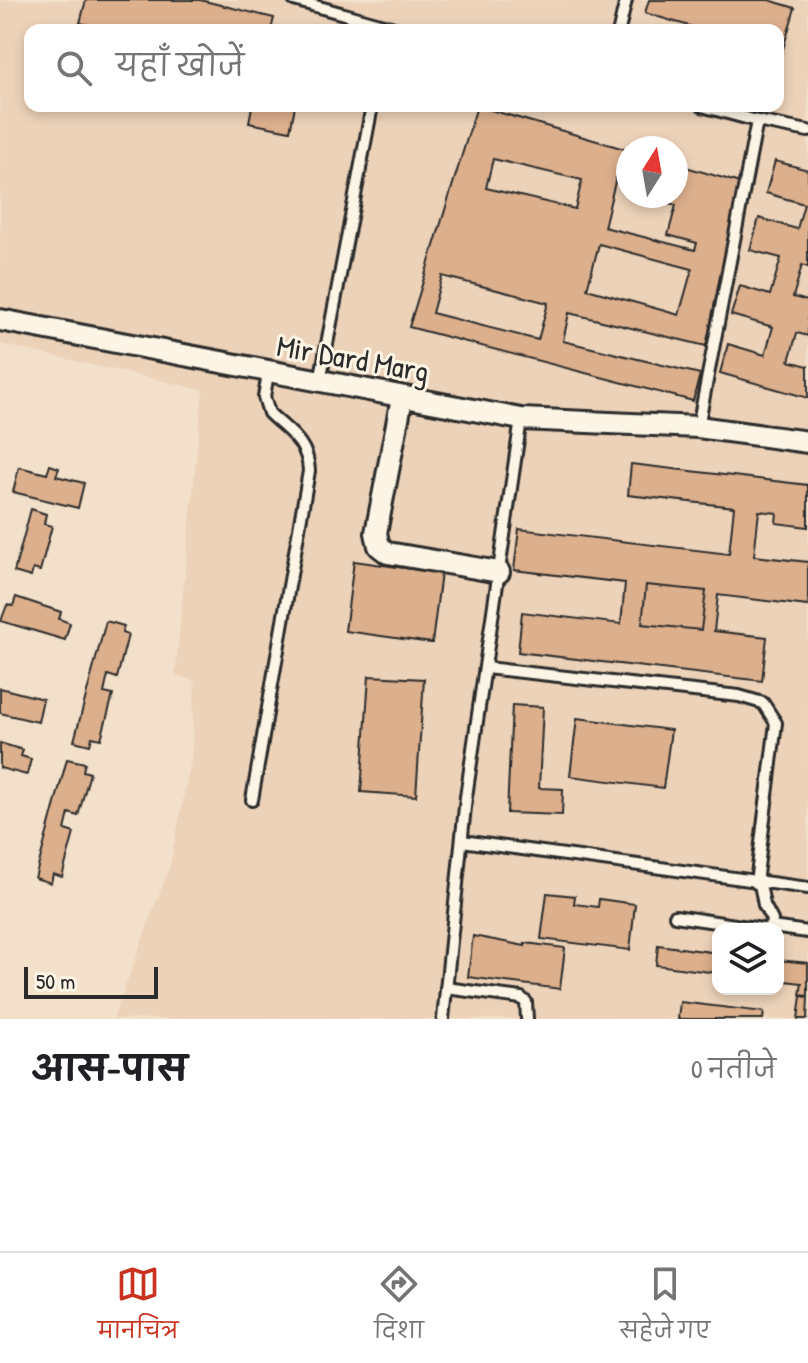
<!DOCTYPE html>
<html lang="hi">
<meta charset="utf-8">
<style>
:root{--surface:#fff;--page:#f2f2f2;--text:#202124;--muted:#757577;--line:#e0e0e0;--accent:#c8321e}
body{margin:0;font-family:"Patrick Hand","Playpen Sans Deva",sans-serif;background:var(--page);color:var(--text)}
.controls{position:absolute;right:24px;bottom:24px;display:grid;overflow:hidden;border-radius:16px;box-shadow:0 4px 12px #0003}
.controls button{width:72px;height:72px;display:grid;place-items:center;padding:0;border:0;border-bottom:2px solid var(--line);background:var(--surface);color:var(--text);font:40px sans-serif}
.compass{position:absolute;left:616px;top:136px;width:72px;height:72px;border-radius:50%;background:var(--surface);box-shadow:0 4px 12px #0003;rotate:11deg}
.scale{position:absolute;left:24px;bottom:20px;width:134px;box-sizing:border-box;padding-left:8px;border:4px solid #2b2b2b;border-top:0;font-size:22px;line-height:28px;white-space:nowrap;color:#2b2b2b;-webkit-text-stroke:6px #fcf5e5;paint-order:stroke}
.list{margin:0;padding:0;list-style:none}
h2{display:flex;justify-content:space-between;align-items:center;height:104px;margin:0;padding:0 32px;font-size:34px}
h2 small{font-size:26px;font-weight:400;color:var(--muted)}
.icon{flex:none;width:44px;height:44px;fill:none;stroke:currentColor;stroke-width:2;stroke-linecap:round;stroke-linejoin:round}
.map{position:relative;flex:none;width:808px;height:1019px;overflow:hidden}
.search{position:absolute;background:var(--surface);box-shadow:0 4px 12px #0003;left:24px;right:24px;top:24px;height:88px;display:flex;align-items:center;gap:20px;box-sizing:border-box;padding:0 28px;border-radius:16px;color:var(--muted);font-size:30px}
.sheet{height:232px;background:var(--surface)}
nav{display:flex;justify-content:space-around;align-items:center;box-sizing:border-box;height:112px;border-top:2px solid var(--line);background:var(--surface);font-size:22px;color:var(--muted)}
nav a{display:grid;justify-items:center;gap:4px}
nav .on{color:var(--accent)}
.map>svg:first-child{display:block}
.built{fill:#ecd2b8;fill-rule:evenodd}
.building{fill:#ddb08d;stroke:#2b2b2b;stroke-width:2;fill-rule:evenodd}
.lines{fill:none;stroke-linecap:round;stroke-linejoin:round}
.service-casing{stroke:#2b2b2b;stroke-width:16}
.minor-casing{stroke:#2b2b2b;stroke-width:26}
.service{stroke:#fcf5e5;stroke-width:10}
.minor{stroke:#fcf5e5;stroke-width:20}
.labels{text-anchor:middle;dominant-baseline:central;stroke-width:6;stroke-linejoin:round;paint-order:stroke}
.street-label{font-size:30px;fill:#2b2b2b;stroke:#fcf5e5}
</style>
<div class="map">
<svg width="808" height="1019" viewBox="0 0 808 1019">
<rect width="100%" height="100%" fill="#f3e0cb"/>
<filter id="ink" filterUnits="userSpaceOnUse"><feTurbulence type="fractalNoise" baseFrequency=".0125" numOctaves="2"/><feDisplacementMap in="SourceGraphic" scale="16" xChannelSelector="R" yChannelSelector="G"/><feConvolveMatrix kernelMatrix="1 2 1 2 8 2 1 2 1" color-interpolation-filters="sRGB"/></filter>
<g filter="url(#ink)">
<path class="built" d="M 0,0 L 808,0 L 808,1019 L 113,1019 L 170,865 L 191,760 L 195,681 L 175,675 L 203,390 L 0,344 ZM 30,30 L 778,30 L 778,106 L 30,106 ZM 628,148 L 676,148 L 676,196 L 628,196 ZM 718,929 L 778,929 L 778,989 L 718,989 Z"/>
<g class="building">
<path d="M 86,0 L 200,0 L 274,18 L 271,30 L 111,30 L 80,23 Z"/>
<path d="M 649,0 L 769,0 L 795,8 L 778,66 L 778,30 L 703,30 L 645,13 Z"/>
<path d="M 252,106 L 295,106 L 290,131 L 249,123 Z"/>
<path d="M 477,106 L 628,150 L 628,193 L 622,191 L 625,180 L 616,178 L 604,227 L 695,250 L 697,243 L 668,235 L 676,205 L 641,196 L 676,196 L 676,164 L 740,183 L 706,346 L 569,313 L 563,341 L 700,374 L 693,401 L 409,327 ZM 493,159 L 582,180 L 575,209 L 486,188 ZM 599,244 L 692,269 L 679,315 L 587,289 ZM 442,276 L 548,303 L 538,340 L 432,313 Z"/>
<path d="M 775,161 L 808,170 L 808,267 L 802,265 L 793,297 L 808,301 L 808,336 L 797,333 L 789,361 L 808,366 L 808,398 L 720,373 L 728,344 L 765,355 L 773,327 L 731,315 L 740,286 L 770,295 L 781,258 L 750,250 L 759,218 L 797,229 L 804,204 L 766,193 Z"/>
<path d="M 631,464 L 808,485 L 808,527 L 776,523 L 777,513 L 759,511 L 754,556 L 808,562 L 808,606 L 718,595 L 714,631 L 767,637 L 762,681 L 518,652 L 522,612 L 621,624 L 625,583 L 514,570 L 519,529 L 729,554 L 734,507 L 628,495 Z"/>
<path d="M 50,465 L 59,468 L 56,476 L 84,483 L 78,508 L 13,492 L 19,467 L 47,474 Z"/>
<path d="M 31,509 L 46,514 L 44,524 L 52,526 L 40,571 L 33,569 L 31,577 L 14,572 Z"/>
<path d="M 354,561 L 441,573 L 432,643 L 345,631 Z"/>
<path d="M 646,585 L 706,591 L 701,630 L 642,624 Z"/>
<path d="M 16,597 L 61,612 L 59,619 L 70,623 L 65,640 L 1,621 L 7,605 L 13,606 Z"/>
<path d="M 106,621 L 124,626 L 122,633 L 128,635 L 117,678 L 108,675 L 104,693 L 113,695 L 101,739 L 92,737 L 90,745 L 74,741 Z"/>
<path d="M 369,676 L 424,679 L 416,796 L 361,792 Z"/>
<path d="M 0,688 L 43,699 L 38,722 L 0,713 Z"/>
<path d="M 512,705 L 543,707 L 539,788 L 563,789 L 562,815 L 507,813 Z"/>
<path d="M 577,718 L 671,730 L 663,788 L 570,776 Z"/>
<path d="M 0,743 L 23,750 L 21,756 L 31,759 L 27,775 L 0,768 Z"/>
<path d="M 67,759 L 85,763 L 83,771 L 90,773 L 78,816 L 69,813 L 65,830 L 74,833 L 62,877 L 53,874 L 51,883 L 35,878 Z"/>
<path d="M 547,893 L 575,896 L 574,904 L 598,907 L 599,899 L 635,904 L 630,950 L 541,939 Z"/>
<path d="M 473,936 L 525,946 L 525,943 L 565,948 L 560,989 L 468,977 Z"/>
<path d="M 658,945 L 718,953 L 718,973 L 656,965 Z"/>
<path d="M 778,960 L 808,963 L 808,996 L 800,995 L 802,983 L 778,980 Z"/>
<path d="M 801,996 L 808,997 L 807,1019 L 798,1019 Z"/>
<path d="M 680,1002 L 764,1012 L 763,1019 L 678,1019 Z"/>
</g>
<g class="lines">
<g class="service-casing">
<g id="service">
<path d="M 294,0 L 401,30"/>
<path d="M 619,30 L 626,0"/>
<path d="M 702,106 L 757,121"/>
<path d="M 320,381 L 372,106"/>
<path d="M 698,427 L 757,121 L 808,131"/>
<path d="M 486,668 L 739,696 L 763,703 L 776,723 L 756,883"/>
<path d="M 252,800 L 309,471 C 308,441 287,431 269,413 L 264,397 L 268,373"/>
<path d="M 462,841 L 808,888"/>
<path d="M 760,884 L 764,905 L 772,920 L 771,927 L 765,929"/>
<path d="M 675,916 L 762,929"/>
<path d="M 771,927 L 808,932"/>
<path d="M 446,988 L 521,998 L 526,1002 L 527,1019"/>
<path d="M 443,1019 L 466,797 L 521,419"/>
</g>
</g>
<g class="minor-casing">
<g id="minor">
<path d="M 0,320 L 521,419 L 698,427 L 808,442"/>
<path d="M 402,398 L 376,533 L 379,546 L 388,553 L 499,572"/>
</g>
</g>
<use href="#service" class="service"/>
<use href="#minor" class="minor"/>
</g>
</g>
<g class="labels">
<g class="street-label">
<text transform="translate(353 358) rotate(10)">Mir Dard Marg</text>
</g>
</g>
</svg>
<div class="controls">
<button><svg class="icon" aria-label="layers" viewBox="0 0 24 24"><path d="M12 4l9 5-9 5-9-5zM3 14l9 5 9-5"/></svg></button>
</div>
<svg class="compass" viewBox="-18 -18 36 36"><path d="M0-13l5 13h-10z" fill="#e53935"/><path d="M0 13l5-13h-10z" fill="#757577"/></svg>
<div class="scale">50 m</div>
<div class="search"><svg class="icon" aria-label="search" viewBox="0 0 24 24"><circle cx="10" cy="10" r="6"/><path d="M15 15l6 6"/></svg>यहाँ खोजें</div>
</div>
<section class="sheet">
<h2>आस-पास<small>0 नतीजे</small></h2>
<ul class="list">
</ul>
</section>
<nav>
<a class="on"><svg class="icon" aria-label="map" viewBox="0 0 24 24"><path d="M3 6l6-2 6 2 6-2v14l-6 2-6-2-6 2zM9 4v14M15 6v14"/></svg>मानचित्र</a>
<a><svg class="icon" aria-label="directions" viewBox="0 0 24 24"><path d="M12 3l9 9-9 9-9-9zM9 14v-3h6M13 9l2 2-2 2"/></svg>दिशा</a>
<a><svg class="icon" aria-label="saved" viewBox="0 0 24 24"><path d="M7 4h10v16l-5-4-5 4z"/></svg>सहेजे गए</a>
</nav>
